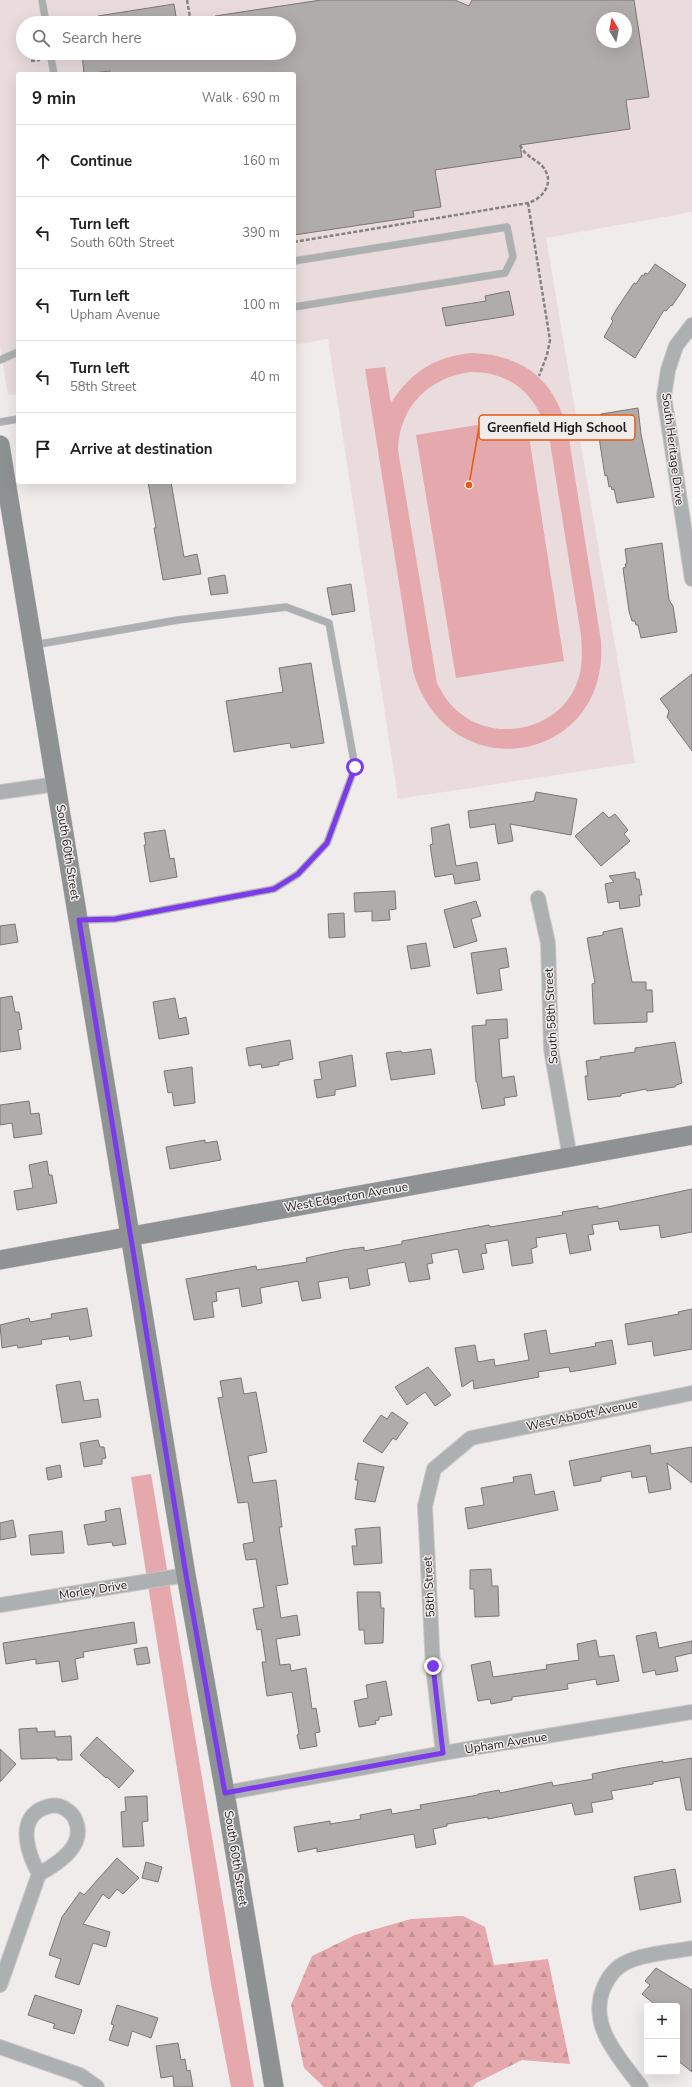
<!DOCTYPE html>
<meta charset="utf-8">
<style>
:root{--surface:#fff;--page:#f6f6f6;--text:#202124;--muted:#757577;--line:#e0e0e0}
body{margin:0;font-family:"Nunito Sans",sans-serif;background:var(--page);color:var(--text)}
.controls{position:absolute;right:12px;bottom:12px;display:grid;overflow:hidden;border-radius:4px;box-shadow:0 4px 16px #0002}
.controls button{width:36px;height:36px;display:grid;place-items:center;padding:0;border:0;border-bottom:1px solid var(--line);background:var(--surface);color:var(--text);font:20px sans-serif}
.compass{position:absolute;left:596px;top:12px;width:36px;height:36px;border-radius:50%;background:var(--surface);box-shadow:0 4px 16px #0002;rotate:350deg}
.stop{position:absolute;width:12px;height:12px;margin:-9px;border:3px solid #7c3aed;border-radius:50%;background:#fff}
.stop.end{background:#7c3aed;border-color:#fff;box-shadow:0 1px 4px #0008}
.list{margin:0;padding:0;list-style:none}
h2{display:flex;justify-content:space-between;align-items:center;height:52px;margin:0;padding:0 16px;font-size:17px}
h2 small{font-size:13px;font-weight:400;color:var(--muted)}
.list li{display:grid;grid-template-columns:26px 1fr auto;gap:12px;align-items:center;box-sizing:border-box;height:72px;padding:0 16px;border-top:1px solid var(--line)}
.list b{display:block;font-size:15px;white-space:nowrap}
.list p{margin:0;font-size:13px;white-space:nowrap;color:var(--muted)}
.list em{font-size:13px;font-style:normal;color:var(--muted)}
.icon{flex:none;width:22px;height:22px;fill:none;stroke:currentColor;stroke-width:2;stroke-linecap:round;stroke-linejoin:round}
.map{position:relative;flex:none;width:692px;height:2087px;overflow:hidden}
.search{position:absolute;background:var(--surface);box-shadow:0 4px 16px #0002;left:16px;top:16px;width:280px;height:44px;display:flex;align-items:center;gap:10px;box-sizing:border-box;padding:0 14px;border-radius:22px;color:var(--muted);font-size:15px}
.panel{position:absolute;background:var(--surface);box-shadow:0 4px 16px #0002;left:16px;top:72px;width:280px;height:412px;border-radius:4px}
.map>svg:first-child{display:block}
.built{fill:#eadcdd;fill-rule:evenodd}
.forest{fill:url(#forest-firs)}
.park{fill:#e4a8ad;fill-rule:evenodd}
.building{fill:#b1acac;stroke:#7b7777;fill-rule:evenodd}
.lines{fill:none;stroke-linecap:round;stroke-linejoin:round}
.lane-casing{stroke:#cbc7c7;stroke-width:8}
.street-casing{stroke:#cbc7c7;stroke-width:16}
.secondary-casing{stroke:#cbc7c7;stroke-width:20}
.path{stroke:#858282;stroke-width:2.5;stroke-dasharray:4 2;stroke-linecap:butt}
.lane{stroke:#adb0b0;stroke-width:7}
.street{stroke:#adb0b0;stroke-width:14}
.secondary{stroke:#8e9292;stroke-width:19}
.route{stroke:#7c3aed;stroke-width:5}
.labels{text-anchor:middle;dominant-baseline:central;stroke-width:3;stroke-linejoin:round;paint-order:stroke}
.street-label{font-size:12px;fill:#1d1c1c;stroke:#f1ecec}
.leader{fill:none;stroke:#e8590c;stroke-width:1.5}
.callout-dot{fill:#e8590c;stroke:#f1ecec;stroke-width:1.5}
.callout{fill:#f1ecec;stroke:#e8590c;stroke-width:1.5}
.callout-label{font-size:13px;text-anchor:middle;font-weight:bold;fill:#1d1c1c}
</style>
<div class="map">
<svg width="692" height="2087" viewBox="0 0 692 2087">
<defs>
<pattern id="forest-firs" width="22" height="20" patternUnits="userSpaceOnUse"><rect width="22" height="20" fill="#e4a8ad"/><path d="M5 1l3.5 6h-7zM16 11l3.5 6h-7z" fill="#c39094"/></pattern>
</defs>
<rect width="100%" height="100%" fill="#f1ecec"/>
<path class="built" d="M 0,0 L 692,0 L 692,212 L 546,238 L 635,763 L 398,799 L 328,339 L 294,345 L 294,74 L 18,74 L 18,394 L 8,395 L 0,347 ZM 602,18 L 626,18 L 626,42 L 602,42 ZM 23,23 L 289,23 L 289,53 L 23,53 Z"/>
<path class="forest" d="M 463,1916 L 485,1927 L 494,1965 L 548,1959 L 570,2064 L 522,2060 L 476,2083 L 473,2087 L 324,2087 L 304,2068 L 291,2005 L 312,1956 L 355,1935 L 411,1919 Z"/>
<g class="park">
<path d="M 472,353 C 525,355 556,381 568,433 L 601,641 C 610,764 448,792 413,671 L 365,369 L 385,367 L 391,403 C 412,371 434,357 472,353 ZM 471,372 C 514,372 537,397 549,436 L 581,635 C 582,651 583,668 577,683 C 560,729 498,743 461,714 C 450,706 443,695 437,683 L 398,450 C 399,407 429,377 471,372 Z"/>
<path d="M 526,417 L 564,661 L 456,678 L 416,435 Z"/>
<path d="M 151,1474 L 254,2087 L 231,2087 L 211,1984 L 131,1477 Z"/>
</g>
<g class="building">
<path d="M 321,0 L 455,0 L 469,6 L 472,0 L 634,0 L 649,97 L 626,100 L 630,129 L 520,145 L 522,157 L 435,170 L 441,207 L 413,211 L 414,217 L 294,235 L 294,74 L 111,74 L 110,71 L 84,74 L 82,53 L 182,53 L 183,58 L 214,53 L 289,53 L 289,23 L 216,23 L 215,16 ZM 602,18 L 626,18 L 626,42 L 602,42 Z"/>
<path d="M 174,4 L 177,23 L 98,23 L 98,16 Z"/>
<path d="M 655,264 L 686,285 L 672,306 L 671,305 L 666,311 L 664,310 L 635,358 L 604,337 L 613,321 L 611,319 L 616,310 L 634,283 L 636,284 L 642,275 L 644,276 L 645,273 L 648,274 Z"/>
<path d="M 509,291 L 514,315 L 446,326 L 442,308 L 486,301 L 485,296 Z"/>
<path d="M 638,408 L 641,434 L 654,497 L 617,503 L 614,489 L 612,490 L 611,486 L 609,487 L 607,475 L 605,476 L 600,444 L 599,433 L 602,432 L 601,429 L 603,429 L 601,414 Z"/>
<path d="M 148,482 L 171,482 L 184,557 L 197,554 L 201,574 L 163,580 L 154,528 L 156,528 Z"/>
<path d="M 662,543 L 669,600 L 673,606 L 677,632 L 641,638 L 638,625 L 636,625 L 635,621 L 632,621 L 629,611 L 623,568 L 626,567 L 625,564 L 627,564 L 625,549 Z"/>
<path d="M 225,575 L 228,593 L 211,595 L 208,578 Z"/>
<path d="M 351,584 L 355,611 L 332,615 L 327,588 Z"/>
<path d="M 311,663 L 324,743 L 291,748 L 290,743 L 234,752 L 226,701 L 283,692 L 279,668 Z"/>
<path d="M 692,674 L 692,751 L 667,717 L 669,711 L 660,699 Z"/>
<path d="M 536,792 L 577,799 L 571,835 L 510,824 L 513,841 L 498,844 L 495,824 L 470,828 L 468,811 L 534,801 Z"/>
<path d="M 603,812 L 609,818 L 615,814 L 628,830 L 624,834 L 630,841 L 601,866 L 575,836 Z"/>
<path d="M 449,824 L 456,866 L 477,862 L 480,880 L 455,884 L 453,874 L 435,877 L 430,845 L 433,844 L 431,828 Z"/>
<path d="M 165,830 L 170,859 L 174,858 L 177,877 L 150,882 L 144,845 L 146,845 L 144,833 Z"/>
<path d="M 635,872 L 636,879 L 639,879 L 642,895 L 639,895 L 640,906 L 620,909 L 619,901 L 608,903 L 605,884 L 614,882 L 609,876 Z"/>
<path d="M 395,891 L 396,909 L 389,910 L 390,920 L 372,921 L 372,911 L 355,912 L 354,893 Z"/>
<path d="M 476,901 L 481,916 L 471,919 L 477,941 L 454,948 L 444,910 Z"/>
<path d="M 344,913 L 345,937 L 329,938 L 328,914 Z"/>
<path d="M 15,924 L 18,942 L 0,945 L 0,926 Z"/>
<path d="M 622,928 L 632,982 L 646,982 L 646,990 L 652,990 L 653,1012 L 647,1012 L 647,1022 L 594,1024 L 592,984 L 595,983 L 587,938 L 603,935 L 603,932 Z"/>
<path d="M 426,943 L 430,966 L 411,969 L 407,946 Z"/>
<path d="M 506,948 L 509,967 L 499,969 L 502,990 L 477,994 L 471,953 Z"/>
<path d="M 12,996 L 15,1012 L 19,1012 L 22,1029 L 18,1030 L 21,1049 L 0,1052 L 0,998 Z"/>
<path d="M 175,998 L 179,1019 L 186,1017 L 189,1034 L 159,1039 L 153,1002 Z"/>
<path d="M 507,1019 L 508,1038 L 499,1039 L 502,1078 L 514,1076 L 517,1096 L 504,1098 L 505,1105 L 482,1109 L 477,1082 L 476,1082 L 472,1026 L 486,1025 L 486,1020 Z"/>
<path d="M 290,1040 L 293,1059 L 279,1062 L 279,1065 L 262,1068 L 261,1064 L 249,1066 L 246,1048 Z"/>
<path d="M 675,1042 L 682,1083 L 676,1085 L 675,1087 L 647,1091 L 646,1089 L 621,1094 L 621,1096 L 588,1100 L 585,1076 L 588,1076 L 586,1061 L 601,1059 L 600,1057 L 635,1052 L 635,1048 Z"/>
<path d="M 431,1049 L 435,1074 L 391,1080 L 386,1053 L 401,1051 L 402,1053 Z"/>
<path d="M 352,1055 L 356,1086 L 335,1090 L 335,1095 L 317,1098 L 314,1080 L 322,1079 L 319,1062 Z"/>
<path d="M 192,1067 L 195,1103 L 174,1106 L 172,1092 L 168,1093 L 164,1071 Z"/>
<path d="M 29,1101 L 31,1114 L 39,1113 L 42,1134 L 14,1138 L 12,1123 L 0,1125 L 0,1105 Z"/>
<path d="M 205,1140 L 205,1143 L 217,1141 L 221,1160 L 170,1169 L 166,1147 Z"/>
<path d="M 47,1161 L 49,1175 L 52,1175 L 57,1203 L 17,1210 L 14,1191 L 33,1188 L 29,1165 Z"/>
<path d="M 692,1189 L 692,1232 L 661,1238 L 659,1225 L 620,1230 L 618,1221 L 592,1225 L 594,1234 L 588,1235 L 591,1250 L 570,1254 L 566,1233 L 536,1238 L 537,1247 L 531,1249 L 533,1263 L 512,1266 L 508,1240 L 485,1244 L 487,1253 L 481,1254 L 484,1269 L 463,1273 L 458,1249 L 431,1254 L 433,1263 L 427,1264 L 430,1279 L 409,1282 L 405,1262 L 367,1269 L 370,1285 L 350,1289 L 348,1277 L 318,1282 L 321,1298 L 302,1301 L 298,1281 L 260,1288 L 262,1303 L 242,1307 L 239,1288 L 216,1292 L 217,1301 L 212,1302 L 214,1317 L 194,1320 L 186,1279 L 256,1266 L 257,1270 L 307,1262 L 306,1258 L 343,1250 L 364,1247 L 364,1251 L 402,1244 L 402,1241 L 489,1225 L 490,1227 L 563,1215 L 562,1212 L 598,1206 L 598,1209 Z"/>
<path d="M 87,1308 L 92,1336 L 70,1340 L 69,1336 L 41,1340 L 42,1344 L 18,1348 L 17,1345 L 2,1348 L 0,1325 L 29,1318 L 30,1322 L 52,1318 L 51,1314 Z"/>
<path d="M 692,1309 L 692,1349 L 654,1356 L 652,1341 L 628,1345 L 625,1324 L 679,1314 L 678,1312 Z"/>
<path d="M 546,1330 L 550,1354 L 596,1346 L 595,1343 L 612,1340 L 616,1364 L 570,1372 L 569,1367 L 538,1372 L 539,1377 L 474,1389 L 473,1380 L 462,1387 L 455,1348 L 475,1345 L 478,1362 L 494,1359 L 495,1366 L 529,1360 L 524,1334 Z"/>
<path d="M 428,1367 L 451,1395 L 435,1406 L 425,1392 L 407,1405 L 395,1387 Z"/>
<path d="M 241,1378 L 244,1394 L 256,1392 L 267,1452 L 248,1456 L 253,1483 L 276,1480 L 282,1527 L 279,1527 L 288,1584 L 276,1586 L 281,1618 L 297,1615 L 300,1635 L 276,1639 L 280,1665 L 290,1664 L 291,1671 L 306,1668 L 312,1709 L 316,1708 L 320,1732 L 315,1733 L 317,1746 L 300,1749 L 297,1735 L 299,1734 L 292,1692 L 267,1696 L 262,1662 L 266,1662 L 261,1629 L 257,1630 L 253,1609 L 264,1607 L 256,1559 L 246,1560 L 243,1544 L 254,1542 L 248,1502 L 238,1503 L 218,1398 L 223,1397 L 220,1381 Z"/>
<path d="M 80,1381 L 84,1401 L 98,1399 L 101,1417 L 62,1423 L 56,1385 Z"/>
<path d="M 392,1412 L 408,1423 L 396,1440 L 393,1438 L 382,1453 L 363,1441 L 381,1415 L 387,1419 Z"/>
<path d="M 98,1440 L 100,1447 L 104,1447 L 106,1458 L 102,1459 L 102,1464 L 84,1467 L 80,1443 Z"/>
<path d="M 650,1445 L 651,1454 L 692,1447 L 692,1483 L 667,1463 L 671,1489 L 649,1493 L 646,1476 L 632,1478 L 631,1471 L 601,1477 L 601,1481 L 574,1486 L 569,1461 Z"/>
<path d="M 358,1463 L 384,1467 L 375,1502 L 355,1499 L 358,1480 L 355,1480 Z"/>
<path d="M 60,1465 L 62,1477 L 48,1480 L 46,1468 Z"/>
<path d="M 531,1474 L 535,1495 L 554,1491 L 558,1510 L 468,1529 L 465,1508 L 484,1505 L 481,1488 L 514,1482 L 513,1477 Z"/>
<path d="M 120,1508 L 126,1544 L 113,1546 L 112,1542 L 88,1545 L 84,1525 L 106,1521 L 105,1511 Z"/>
<path d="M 13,1520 L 16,1537 L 0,1540 L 0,1523 Z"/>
<path d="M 380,1527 L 382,1563 L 354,1565 L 352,1546 L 357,1546 L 355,1529 Z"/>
<path d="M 62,1531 L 64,1553 L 31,1555 L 29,1535 Z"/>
<path d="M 491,1569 L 492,1586 L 498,1586 L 499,1616 L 475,1617 L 474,1589 L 470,1589 L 470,1570 Z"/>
<path d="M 357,1592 L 380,1592 L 381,1608 L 384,1608 L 383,1643 L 365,1644 L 364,1630 L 359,1630 Z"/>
<path d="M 134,1622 L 137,1643 L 83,1652 L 84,1657 L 75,1659 L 78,1679 L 62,1682 L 59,1661 L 36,1664 L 36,1659 L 6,1664 L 3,1643 Z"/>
<path d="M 656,1632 L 659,1648 L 692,1641 L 692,1653 L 675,1657 L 678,1671 L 656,1675 L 655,1670 L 643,1673 L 636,1636 Z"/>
<path d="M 596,1640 L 599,1657 L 614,1655 L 619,1681 L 597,1685 L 596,1679 L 567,1684 L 568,1689 L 512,1697 L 512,1700 L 491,1704 L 490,1699 L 478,1701 L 471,1665 L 490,1661 L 493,1677 L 547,1669 L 546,1665 L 579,1660 L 577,1644 Z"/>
<path d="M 147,1647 L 150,1663 L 137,1665 L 134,1649 Z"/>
<path d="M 386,1681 L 392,1715 L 379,1717 L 379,1720 L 375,1721 L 376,1724 L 359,1727 L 354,1701 L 368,1698 L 366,1685 Z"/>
<path d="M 37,1728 L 37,1732 L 55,1731 L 55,1737 L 71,1736 L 72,1760 L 57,1760 L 57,1758 L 21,1759 L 19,1729 Z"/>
<path d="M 97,1737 L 134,1771 L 119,1788 L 107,1777 L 106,1778 L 80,1755 Z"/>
<path d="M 0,1749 L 16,1764 L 0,1782 Z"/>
<path d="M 692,1758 L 692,1810 L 686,1810 L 680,1777 L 653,1782 L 653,1784 L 611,1791 L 613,1799 L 591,1803 L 593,1812 L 575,1815 L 572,1803 L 488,1819 L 488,1817 L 447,1824 L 447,1826 L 433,1829 L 436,1844 L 416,1848 L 414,1834 L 317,1852 L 317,1848 L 298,1852 L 294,1827 L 330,1821 L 330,1824 L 361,1819 L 360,1815 L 391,1809 L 392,1814 L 421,1809 L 420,1805 L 478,1795 L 478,1794 L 499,1790 L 500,1793 L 552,1782 L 553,1786 L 593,1779 L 592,1774 L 621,1768 L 663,1761 L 663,1763 Z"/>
<path d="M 147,1796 L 148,1821 L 142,1822 L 144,1846 L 123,1847 L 121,1812 L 126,1811 L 125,1797 Z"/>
<path d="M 117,1858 L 139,1878 L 123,1894 L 117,1889 L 109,1899 L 103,1894 L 83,1924 L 110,1932 L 106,1947 L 93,1943 L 79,1985 L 55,1977 L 61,1959 L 49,1955 L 62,1917 L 80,1892 L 84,1895 Z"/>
<path d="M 146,1862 L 162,1867 L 158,1882 L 142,1878 Z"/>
<path d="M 675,1869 L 681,1902 L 640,1910 L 634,1877 Z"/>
<path d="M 656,1968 L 692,1990 L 692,2072 L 677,2060 L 677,2006 L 657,2006 L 642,1994 L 650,1985 L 645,1981 Z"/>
<path d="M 35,1995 L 82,2010 L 74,2034 L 53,2028 L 55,2024 L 28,2015 Z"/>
<path d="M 117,2005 L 158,2018 L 151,2038 L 132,2031 L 128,2046 L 109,2040 L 114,2025 L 111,2024 Z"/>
<path d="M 178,2043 L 181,2060 L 185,2059 L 187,2071 L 190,2070 L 193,2087 L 174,2087 L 173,2076 L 161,2078 L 156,2046 Z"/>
</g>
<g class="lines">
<g class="lane-casing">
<g id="lane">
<path d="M 42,0 L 46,23"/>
<path d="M 50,53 L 54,74"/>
<path d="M 294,261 L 507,227 L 513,257 L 505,273 L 294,307"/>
<path d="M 0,360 L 18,352"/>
<path d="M 0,422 L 18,419"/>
<path d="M 34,645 L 178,620 L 286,607 L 329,623 L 355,767 L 327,843 L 298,874 L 274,889 L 115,919 L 79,920"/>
</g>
</g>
<g class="street-casing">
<g id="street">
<path d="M 692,325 L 676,346 L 668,370 L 664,396 L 692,579"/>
<path d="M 0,792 L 57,784"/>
<path d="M 538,898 L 548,943 L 551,1049 L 570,1158"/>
<path d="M 0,1605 L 186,1575"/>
<path d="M 443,1753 L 433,1666 L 425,1506 L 434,1469 L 471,1438 L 692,1393"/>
<path d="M 225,1793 L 443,1753 L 692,1712"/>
<path d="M 0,1985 L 39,1874 C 59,1863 87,1845 75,1819 C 73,1814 66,1808 59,1806 C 52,1804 45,1807 39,1810 C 17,1824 29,1856 39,1874"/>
<path d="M 0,2047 L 80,2075 L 97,2087"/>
<path d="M 641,2087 C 620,2058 587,2026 604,1987 C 609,1975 617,1966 629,1961 C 648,1953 672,1952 692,1948"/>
</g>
</g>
<g class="secondary-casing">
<g id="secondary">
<path d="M 0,445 L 186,1575 L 225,1793 L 274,2087"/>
<path d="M 0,1260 L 692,1135"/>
</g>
</g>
<g class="path">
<path d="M 187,0 L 191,23"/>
<path d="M 196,53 L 197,56"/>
<path d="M 61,56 L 72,54"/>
<path d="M 31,61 L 40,60"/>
<path d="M 528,203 L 550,340 L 547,355 L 539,376"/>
<path d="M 294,242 L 528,203 C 544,198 555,182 543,167 C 538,161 533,160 528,155 C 524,153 522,148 520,145"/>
</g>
<use href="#lane" class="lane"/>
<use href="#street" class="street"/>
<use href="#secondary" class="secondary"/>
</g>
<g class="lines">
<path class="route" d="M 355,767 L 327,843 L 298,874 L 274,889 L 115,919 L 79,920 L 186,1575 L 225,1793 L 443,1753 L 433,1666"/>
</g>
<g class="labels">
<g class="street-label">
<text transform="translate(673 449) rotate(83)">South Heritage Drive</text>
<text transform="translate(68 852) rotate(81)">South 60th Street</text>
<text transform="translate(551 1016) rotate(-93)">South 58th Street</text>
<text transform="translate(346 1197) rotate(-10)">West Edgerton Avenue</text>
<text transform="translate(582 1415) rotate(-12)">West Abbott Avenue</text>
<text transform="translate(429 1587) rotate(-93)">58th Street</text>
<text transform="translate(93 1590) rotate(-9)">Morley Drive</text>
<text transform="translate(506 1743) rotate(-9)">Upham Avenue</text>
<text transform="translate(236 1858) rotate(81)">South 60th Street</text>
</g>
</g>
<path class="leader" d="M469 485L479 427"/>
<circle class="callout-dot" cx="469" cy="485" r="4"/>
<rect class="callout" x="479" y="415" width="156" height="25" rx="4"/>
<g class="callout-label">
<text x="557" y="432">Greenfield High School</text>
</g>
</svg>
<div class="controls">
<button>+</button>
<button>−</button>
</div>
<svg class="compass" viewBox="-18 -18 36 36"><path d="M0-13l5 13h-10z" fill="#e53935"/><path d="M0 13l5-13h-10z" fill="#757577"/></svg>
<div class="stop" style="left:355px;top:767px"></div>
<div class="stop end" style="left:433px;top:1666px"></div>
<div class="search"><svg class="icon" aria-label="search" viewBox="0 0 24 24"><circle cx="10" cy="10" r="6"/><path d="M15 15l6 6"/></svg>Search here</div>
<section class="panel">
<h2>9 min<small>Walk · 690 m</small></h2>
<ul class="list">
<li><svg class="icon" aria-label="ahead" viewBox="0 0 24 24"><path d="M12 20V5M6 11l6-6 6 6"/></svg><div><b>Continue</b></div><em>160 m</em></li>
<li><svg class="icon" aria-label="left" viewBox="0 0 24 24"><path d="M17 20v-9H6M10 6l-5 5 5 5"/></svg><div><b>Turn left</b><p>South 60th Street</p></div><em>390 m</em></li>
<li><svg class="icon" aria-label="left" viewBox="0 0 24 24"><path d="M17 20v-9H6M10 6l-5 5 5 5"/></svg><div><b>Turn left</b><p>Upham Avenue</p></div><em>100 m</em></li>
<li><svg class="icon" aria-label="left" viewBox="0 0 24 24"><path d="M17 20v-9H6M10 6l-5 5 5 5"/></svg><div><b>Turn left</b><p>58th Street</p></div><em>40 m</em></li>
<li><svg class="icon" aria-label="arrive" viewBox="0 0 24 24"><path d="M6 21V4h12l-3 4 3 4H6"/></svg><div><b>Arrive at destination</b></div></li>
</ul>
</section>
</div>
